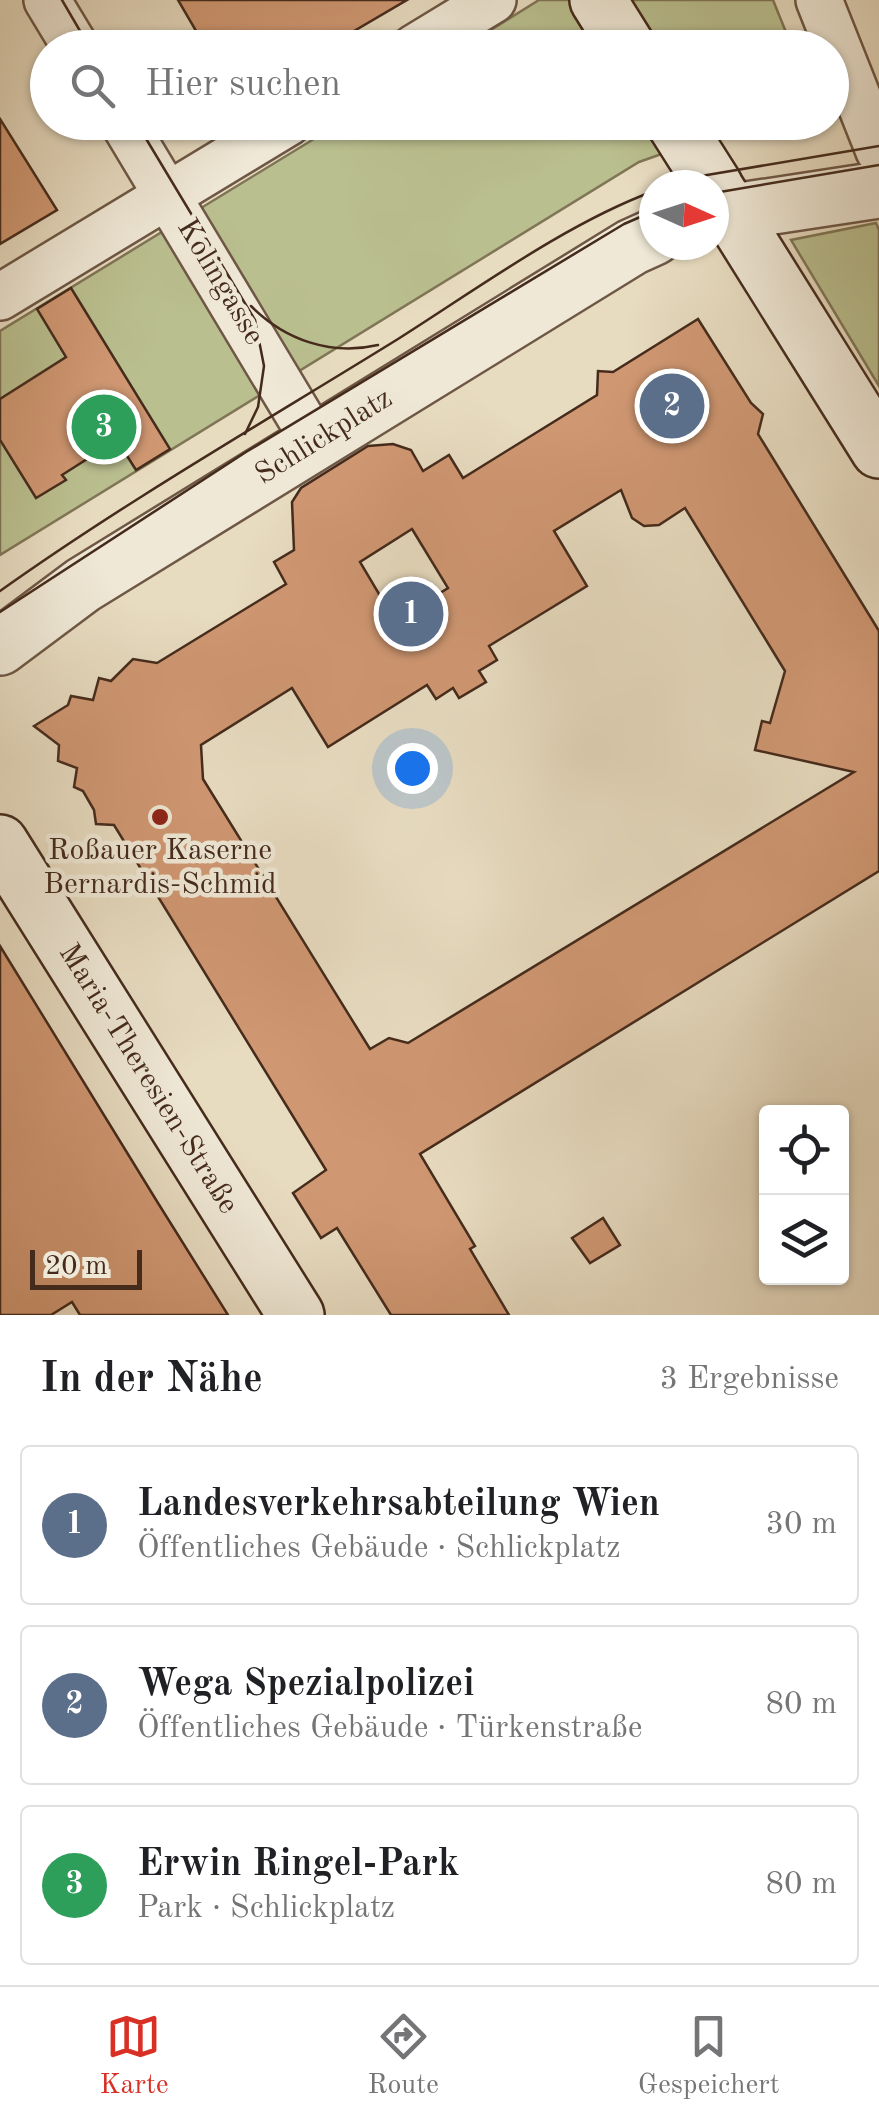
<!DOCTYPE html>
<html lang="de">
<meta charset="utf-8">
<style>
:root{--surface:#fff;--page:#f2f2f2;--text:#202124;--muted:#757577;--line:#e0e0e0;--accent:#d93025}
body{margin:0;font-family:"Old Standard TT",serif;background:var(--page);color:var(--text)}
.controls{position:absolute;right:30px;bottom:30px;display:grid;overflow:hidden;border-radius:10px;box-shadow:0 2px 8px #0004}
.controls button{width:90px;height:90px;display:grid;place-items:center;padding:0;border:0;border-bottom:2px solid var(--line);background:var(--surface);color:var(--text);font:50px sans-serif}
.compass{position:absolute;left:639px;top:170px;width:90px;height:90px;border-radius:50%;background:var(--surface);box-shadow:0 2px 8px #0004;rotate:93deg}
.scale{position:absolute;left:30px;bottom:25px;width:112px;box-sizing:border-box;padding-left:10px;border:5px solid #452b1c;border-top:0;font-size:28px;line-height:35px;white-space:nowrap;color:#452b1c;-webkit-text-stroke:8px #efe8d6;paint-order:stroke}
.you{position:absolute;left:412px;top:768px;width:35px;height:35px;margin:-25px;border:8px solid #fff;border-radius:50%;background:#1a73e8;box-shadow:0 0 0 15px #1a73e833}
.badge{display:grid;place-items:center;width:65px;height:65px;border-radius:50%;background:var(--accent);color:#fff;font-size:32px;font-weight:700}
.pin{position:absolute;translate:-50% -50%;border:5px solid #fff;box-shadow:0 2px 10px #0006}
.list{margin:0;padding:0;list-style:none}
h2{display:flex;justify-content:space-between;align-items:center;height:130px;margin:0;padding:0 40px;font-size:42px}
h2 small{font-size:32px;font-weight:400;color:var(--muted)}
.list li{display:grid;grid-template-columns:65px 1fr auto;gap:30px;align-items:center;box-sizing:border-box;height:160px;margin:0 20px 20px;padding:0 20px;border:2px solid var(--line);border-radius:10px}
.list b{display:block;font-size:38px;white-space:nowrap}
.list p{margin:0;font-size:32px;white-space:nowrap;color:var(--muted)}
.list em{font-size:32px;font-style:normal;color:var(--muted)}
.icon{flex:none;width:55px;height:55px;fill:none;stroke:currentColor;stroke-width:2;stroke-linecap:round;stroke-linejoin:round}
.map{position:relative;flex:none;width:879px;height:1315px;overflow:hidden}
.search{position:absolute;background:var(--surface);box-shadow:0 2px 8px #0004;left:30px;right:30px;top:30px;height:110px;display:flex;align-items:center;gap:25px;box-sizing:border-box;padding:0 35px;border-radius:55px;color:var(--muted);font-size:38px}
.sheet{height:670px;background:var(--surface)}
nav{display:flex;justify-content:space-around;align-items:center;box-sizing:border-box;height:140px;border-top:2px solid var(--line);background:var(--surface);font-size:28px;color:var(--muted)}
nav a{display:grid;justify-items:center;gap:5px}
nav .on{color:var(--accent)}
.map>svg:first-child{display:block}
.green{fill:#babf8f;stroke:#807556;stroke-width:2.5}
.building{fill:#cf9772;stroke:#452b1c;stroke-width:2.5;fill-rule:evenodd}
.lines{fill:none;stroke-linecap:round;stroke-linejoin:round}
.minor-casing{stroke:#6e5745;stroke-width:50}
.tertiary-casing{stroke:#6e5745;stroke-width:60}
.secondary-casing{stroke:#452b1c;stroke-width:60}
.minor{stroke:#efe8d6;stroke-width:45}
.tertiary{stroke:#efe8d6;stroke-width:55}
.secondary{stroke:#efe8d6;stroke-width:55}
.tram{stroke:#452b1c;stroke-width:2.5}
.poi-dot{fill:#8f2418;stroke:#efe8d6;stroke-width:4}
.labels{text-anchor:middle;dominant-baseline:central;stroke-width:9;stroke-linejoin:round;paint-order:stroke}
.street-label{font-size:30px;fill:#452b1c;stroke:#efe8d6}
.poi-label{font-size:30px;fill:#452b1c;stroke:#efe8d6}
</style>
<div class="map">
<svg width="879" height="1315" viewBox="0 0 879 1315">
<rect width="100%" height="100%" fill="#e7dbc0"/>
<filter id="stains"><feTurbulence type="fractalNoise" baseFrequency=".002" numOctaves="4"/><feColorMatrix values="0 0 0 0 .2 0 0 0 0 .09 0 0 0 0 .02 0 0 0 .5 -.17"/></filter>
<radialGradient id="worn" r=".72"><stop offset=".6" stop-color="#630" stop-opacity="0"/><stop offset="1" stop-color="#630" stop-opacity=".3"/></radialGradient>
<g class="green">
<path d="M 539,0 L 773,0 L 792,47 L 462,48 Z"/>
<path d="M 340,123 L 749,123 L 639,162 L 0,555 L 0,331 Z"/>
<path d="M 876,223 L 879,230 L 879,386 L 791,240 Z"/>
</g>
<g class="building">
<path d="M 178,0 L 407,0 L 325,48 L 206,48 Z"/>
<path d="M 0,119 L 57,210 L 0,244 Z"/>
<path d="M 71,288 L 170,449 L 136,470 L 117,440 L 62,475 L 66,480 L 36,498 L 0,440 L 0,399 L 66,357 L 37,309 Z"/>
<path d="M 698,319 L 751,403 L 763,414 L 758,434 L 879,631 L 879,871 L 420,1154 L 475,1246 L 470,1249 L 509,1315 L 391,1315 L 337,1228 L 321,1238 L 293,1193 L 326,1170 L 114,825 L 96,824 L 94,810 L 83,791 L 74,787 L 77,768 L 58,761 L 59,745 L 34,726 L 68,705 L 71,696 L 93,700 L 99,678 L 111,681 L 133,659 L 157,663 L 286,584 L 274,562 L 294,550 L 292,502 L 301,488 L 368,446 L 393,444 L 411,450 L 423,471 L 449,455 L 463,478 L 597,395 L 598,371 L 613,372 ZM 621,490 L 632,518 L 644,526 L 659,525 L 685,508 L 785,671 L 770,723 L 762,721 L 755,750 L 854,772 L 408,1043 L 389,1038 L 370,1049 L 203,779 L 201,745 L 292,688 L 328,747 L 427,685 L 436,699 L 453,688 L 459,698 L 486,682 L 479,671 L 497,660 L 489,646 L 587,586 L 554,531 ZM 412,529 L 448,588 L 395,621 L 360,562 Z"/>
<path d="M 0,946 L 158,1203 L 228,1315 L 80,1315 L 72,1302 L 51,1315 L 0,1315 Z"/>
<path d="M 603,1218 L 620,1245 L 590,1263 L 572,1238 Z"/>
</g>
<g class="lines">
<g class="minor-casing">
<g id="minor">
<path d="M 47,0 L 76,48"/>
<path d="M 819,0 L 879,151"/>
<path d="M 414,48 L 493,0"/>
<path d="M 123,122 L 315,442"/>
<path d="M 0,297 L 289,122"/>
</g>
</g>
<g class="tertiary-casing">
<g id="tertiary">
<path d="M 714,215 L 879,190"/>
<path d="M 0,647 L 83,585 L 632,247 L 654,237"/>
</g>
</g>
<g class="secondary-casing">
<g id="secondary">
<path d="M 598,0 L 628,48"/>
<path d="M 674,122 L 714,185"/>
<path d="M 714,186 L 879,450"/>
<path d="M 0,843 L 296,1315"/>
</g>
</g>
<use href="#minor" class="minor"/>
<use href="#tertiary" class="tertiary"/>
<use href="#secondary" class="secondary"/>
<g class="tram">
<path d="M 62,0 L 90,48"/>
<path d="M 136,122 L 255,320 L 264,366 L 258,407 L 245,434"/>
<path d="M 670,185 L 707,175 L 879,146"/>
<path d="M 714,193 L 879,165"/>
<path d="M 251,306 C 285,340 331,356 378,345"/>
<path d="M 0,591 C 128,500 264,422 398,339 C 477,289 567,223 654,191"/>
<path d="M 0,612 L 246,452 L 624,224 L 654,211"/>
</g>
</g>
<circle class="poi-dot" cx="160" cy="817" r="10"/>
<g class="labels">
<g class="street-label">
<text transform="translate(220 282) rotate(59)">Kolingasse</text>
<text transform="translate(324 437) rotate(-32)">Schlickplatz</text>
<text transform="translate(148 1079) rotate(58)">Maria-Theresien-Straße</text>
</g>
<g class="poi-label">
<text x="160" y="851">Roßauer Kaserne<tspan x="160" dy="34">Bernardis-Schmid</tspan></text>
</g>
</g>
<rect width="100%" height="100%" filter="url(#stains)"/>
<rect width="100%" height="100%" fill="url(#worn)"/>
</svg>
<div class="controls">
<button><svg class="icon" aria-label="locate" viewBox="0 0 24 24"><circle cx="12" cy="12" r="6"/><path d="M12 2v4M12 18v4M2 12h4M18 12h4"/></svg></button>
<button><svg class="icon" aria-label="layers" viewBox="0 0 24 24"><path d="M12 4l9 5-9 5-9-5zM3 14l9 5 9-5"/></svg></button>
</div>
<svg class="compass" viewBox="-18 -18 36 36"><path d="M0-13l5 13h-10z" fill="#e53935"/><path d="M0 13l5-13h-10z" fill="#757577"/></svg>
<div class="scale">20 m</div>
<div class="you"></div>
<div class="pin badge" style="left:411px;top:614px;background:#5c6f8a">1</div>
<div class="pin badge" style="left:672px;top:406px;background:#5c6f8a">2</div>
<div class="pin badge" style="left:104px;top:427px;background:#2e9e5b">3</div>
<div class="search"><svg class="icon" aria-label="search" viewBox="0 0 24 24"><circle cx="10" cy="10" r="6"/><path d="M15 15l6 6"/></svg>Hier suchen</div>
</div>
<section class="sheet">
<h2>In der Nähe<small>3 Ergebnisse</small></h2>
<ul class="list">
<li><span class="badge" style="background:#5c6f8a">1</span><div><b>Landesverkehrsabteilung Wien</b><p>Öffentliches Gebäude · Schlickplatz</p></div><em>30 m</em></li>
<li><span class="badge" style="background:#5c6f8a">2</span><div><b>Wega Spezialpolizei</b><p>Öffentliches Gebäude · Türkenstraße</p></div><em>80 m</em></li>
<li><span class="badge" style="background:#2e9e5b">3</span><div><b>Erwin Ringel-Park</b><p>Park · Schlickplatz</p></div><em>80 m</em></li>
</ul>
</section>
<nav>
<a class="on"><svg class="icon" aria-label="map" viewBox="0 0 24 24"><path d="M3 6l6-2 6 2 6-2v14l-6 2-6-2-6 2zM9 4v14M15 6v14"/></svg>Karte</a>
<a><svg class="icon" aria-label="directions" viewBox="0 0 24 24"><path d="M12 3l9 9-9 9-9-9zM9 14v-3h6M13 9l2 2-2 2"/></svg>Route</a>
<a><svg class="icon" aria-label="saved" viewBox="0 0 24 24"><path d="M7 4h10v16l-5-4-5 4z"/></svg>Gespeichert</a>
</nav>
